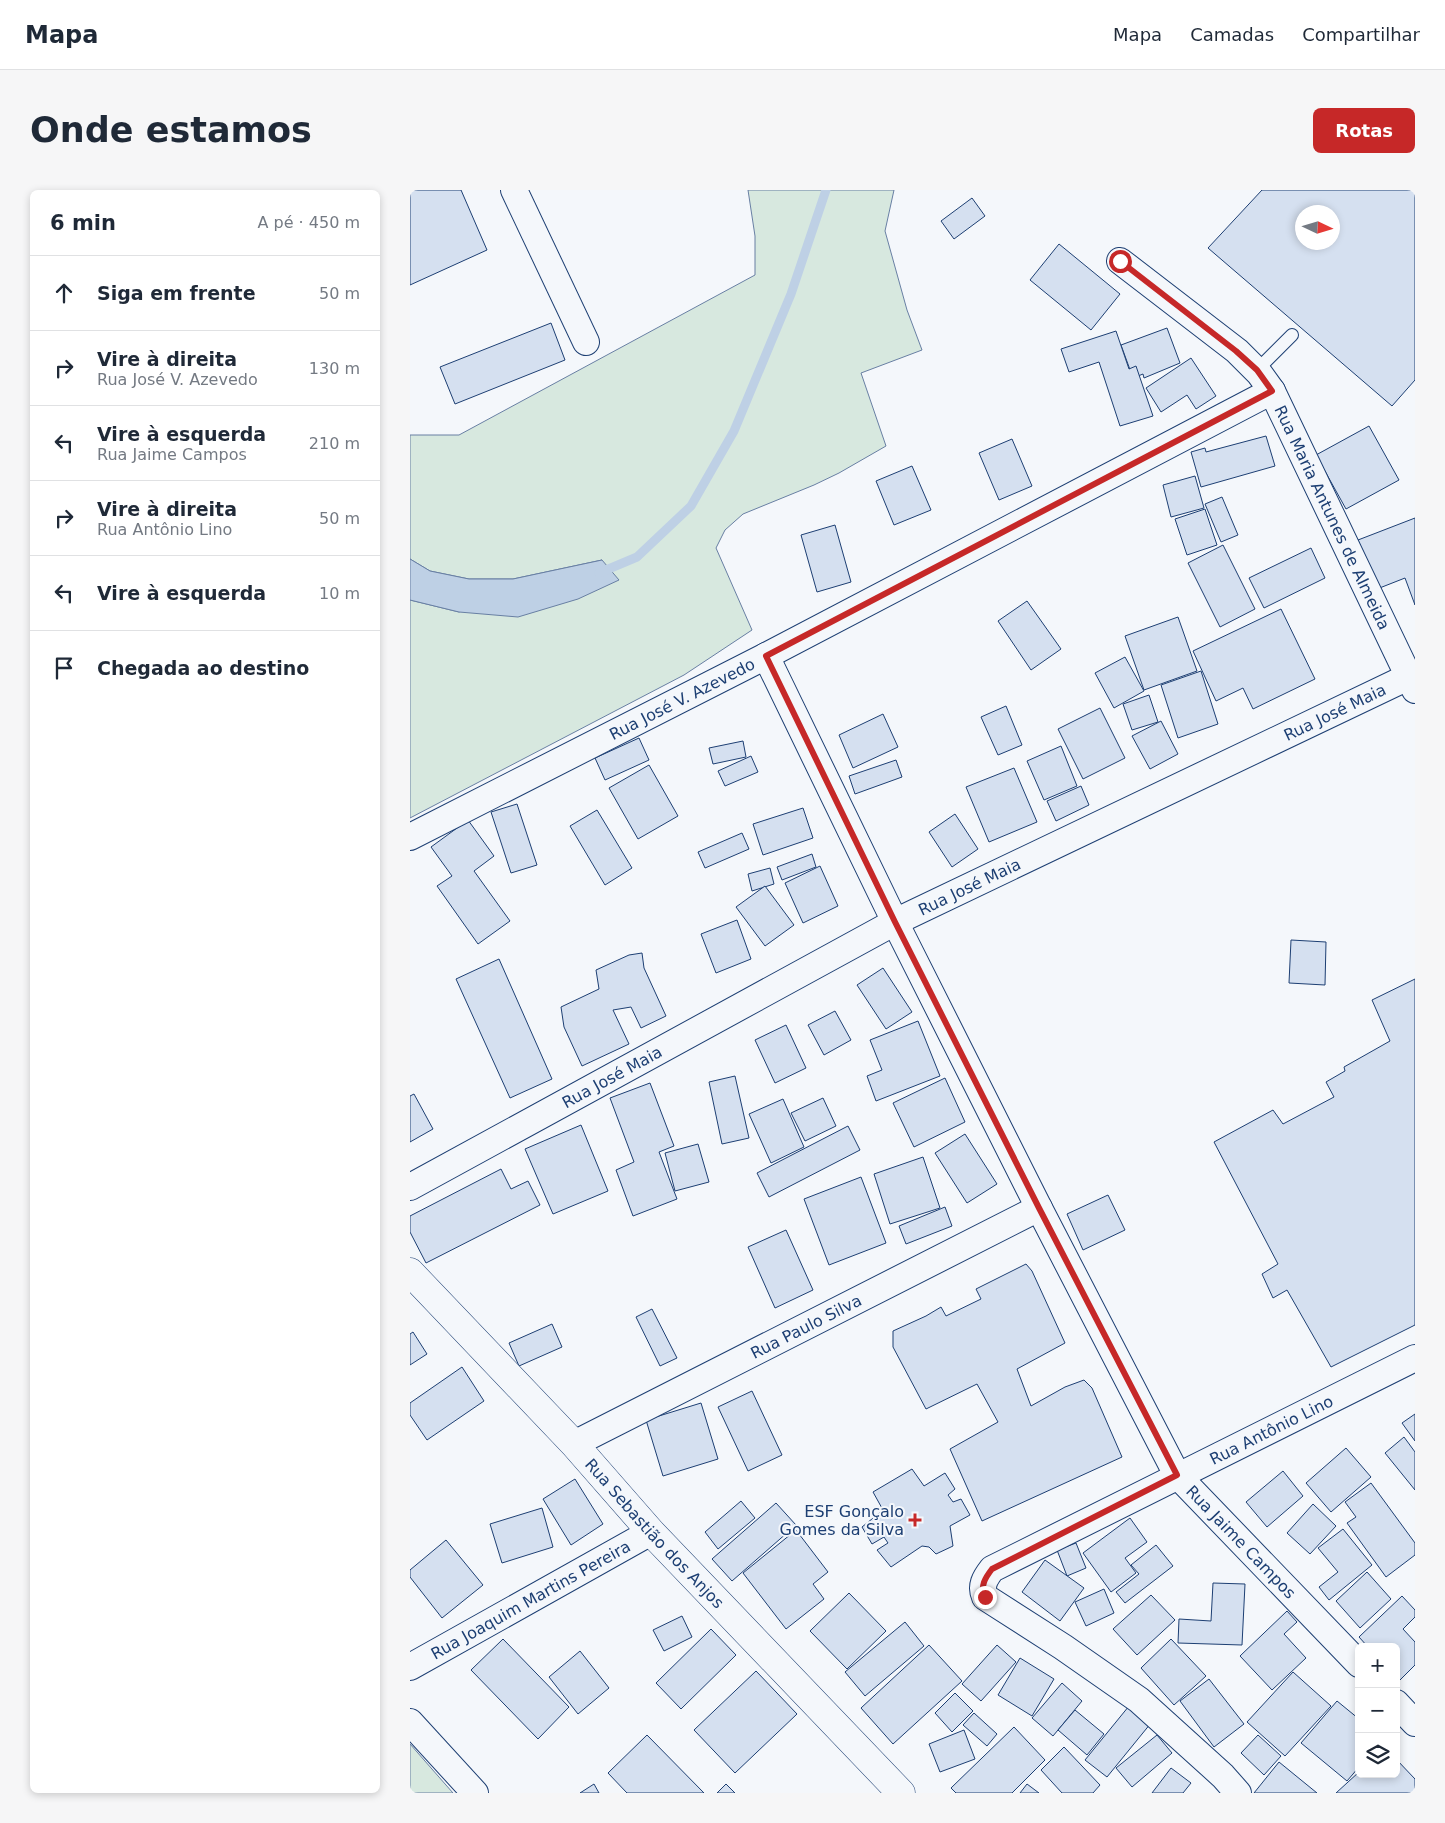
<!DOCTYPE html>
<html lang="pt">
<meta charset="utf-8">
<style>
:root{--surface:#fff;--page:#f6f6f7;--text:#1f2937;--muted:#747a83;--line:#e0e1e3;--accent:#c62828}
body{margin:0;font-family:"DejaVu Sans",sans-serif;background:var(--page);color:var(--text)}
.controls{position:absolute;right:15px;bottom:15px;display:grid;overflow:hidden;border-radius:8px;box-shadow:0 2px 8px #0003}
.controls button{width:45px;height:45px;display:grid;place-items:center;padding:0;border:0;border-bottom:1px solid var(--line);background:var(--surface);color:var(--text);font:25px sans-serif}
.compass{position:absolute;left:885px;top:15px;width:45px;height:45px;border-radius:50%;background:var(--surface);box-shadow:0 2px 8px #0003;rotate:94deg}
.stop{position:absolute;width:15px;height:15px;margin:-11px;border:4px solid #c62828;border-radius:50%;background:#fff}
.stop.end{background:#c62828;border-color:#fff;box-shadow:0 1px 5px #0008}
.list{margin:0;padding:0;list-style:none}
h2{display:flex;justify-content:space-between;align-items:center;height:65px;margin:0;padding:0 20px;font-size:21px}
h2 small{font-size:16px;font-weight:400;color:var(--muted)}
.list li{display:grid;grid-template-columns:32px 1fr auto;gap:15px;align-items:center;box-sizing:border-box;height:75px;padding:0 20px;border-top:1px solid var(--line)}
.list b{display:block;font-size:19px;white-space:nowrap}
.list p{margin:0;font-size:16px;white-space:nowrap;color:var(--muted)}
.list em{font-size:16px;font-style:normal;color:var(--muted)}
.icon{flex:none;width:28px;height:28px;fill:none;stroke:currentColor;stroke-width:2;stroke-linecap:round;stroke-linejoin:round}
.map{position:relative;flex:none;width:1005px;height:1603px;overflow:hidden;border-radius:8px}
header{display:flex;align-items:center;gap:30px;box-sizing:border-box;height:70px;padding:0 25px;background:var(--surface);border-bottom:1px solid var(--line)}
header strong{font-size:24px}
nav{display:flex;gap:28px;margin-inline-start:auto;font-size:18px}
.intro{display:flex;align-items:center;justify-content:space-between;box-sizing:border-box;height:120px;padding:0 30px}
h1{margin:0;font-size:35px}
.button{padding:12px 22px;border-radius:8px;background:var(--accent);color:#fff;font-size:18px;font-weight:700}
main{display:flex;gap:30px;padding:0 30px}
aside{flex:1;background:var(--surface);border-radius:8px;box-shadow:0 2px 8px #0003}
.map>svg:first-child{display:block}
.green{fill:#d7e8df;stroke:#687fa3}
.water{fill:#bed0e5;stroke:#687fa3}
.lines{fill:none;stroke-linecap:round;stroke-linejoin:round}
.stream{stroke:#bed0e5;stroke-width:9}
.building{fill:#d5e0f0;stroke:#1d3f73;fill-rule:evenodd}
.service-casing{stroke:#1d3f73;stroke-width:14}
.minor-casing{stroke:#1d3f73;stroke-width:28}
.tertiary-casing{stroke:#1d3f73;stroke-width:29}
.service{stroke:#f4f7fb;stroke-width:12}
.minor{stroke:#f4f7fb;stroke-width:26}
.tertiary{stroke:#f4f7fb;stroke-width:28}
.route{stroke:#c62828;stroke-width:6}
.poi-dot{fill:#c62828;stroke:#f4f7fb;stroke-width:2}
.labels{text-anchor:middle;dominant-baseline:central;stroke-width:4;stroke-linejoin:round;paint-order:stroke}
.street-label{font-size:16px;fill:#1d3f73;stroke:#f4f7fb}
.poi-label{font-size:16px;fill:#1d3f73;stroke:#f4f7fb;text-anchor:end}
</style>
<header>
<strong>Mapa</strong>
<nav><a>Mapa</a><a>Camadas</a><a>Compartilhar</a></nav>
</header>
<div class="intro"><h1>Onde estamos</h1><a class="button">Rotas</a></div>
<main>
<aside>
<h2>6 min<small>A pé · 450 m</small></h2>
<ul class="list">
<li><svg class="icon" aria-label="ahead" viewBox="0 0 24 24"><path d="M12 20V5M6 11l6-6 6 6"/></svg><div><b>Siga em frente</b></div><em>50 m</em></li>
<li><svg class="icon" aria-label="right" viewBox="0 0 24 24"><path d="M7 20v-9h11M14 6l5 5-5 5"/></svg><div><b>Vire à direita</b><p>Rua José V. Azevedo</p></div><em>130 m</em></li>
<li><svg class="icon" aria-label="left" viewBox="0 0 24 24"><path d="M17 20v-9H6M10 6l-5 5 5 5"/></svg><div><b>Vire à esquerda</b><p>Rua Jaime Campos</p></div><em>210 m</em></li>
<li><svg class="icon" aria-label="right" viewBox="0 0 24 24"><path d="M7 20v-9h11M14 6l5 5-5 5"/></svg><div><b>Vire à direita</b><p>Rua Antônio Lino</p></div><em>50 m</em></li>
<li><svg class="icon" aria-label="left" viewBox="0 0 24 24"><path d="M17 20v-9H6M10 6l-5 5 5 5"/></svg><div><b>Vire à esquerda</b></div><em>10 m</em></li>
<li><svg class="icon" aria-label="arrive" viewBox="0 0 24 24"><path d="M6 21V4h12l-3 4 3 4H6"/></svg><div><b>Chegada ao destino</b></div></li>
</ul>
</aside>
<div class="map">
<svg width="1005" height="1603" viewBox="0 0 1005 1603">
<rect width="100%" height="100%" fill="#f4f7fb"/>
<g class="green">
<path d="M 338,0 L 484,0 L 475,41 L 497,120 L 512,160 L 451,183 L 476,256 L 429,283 L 404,295 L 333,324 L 315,340 L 306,358 L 342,440 L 274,485 L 0,628 L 0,410 L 49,422 L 192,370 L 103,389 L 59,389 L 20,381 L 0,369 L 0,245 L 49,245 L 345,85 L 345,46 Z"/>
<path d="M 0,1554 L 43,1603 L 0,1603 Z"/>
</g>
<path class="water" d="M 0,369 L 20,381 L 59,389 L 103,389 L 192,370 L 209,390 L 168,409 L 108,427 L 49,422 L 0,410 Z"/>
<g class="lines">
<path class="stream" d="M 189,383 L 227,367 L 281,316 L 324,241 L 381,104 L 416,0"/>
</g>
<g class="building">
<path d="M 0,0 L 51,0 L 77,60 L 0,95 Z"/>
<path d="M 852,0 L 1005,0 L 1005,190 L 982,216 L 798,58 ZM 892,22 L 922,22 L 922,52 L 892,52 Z"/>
<path d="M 562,8 L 575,26 L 544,49 L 531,31 Z"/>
<path d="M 649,54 L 710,104 L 681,140 L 620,90 Z"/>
<path d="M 141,133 L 155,170 L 45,214 L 30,177 Z"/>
<path d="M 757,138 L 770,173 L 734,188 L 733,184 L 723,188 L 711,155 Z"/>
<path d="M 706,141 L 719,179 L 726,176 L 743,226 L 710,236 L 689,172 L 659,182 L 651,159 Z"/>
<path d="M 781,168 L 806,206 L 786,219 L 777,205 L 751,222 L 736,198 Z"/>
<path d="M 959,236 L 989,290 L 936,319 L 906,265 Z"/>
<path d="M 856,246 L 865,276 L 791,297 L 781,262 L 795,258 L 796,262 Z"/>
<path d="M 602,249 L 622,296 L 589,310 L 569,263 Z"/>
<path d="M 502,276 L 521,320 L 484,335 L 466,291 Z"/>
<path d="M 785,286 L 794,318 L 761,327 L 753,295 Z"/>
<path d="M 812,307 L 828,345 L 811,352 L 795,314 Z"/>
<path d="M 795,319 L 807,355 L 777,365 L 765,329 Z"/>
<path d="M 1005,328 L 1005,415 L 995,388 L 967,399 L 948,350 Z"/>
<path d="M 425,335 L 441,392 L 407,402 L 391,345 Z"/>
<path d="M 813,355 L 845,419 L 810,437 L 778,373 Z"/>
<path d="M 901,358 L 915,388 L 854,418 L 839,388 Z"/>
<path d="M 617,411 L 651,459 L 621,480 L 588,431 Z"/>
<path d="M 871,419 L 905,489 L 843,519 L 833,498 L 806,511 L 783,461 Z"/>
<path d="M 768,427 L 787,481 L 734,500 L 715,446 Z"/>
<path d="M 715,467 L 734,501 L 704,518 L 685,483 Z"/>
<path d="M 791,481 L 808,534 L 768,548 L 751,495 Z"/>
<path d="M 739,505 L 748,532 L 722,540 L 713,514 Z"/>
<path d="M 596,516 L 612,555 L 588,565 L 571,527 Z"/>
<path d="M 690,518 L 715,568 L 673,589 L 648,539 Z"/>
<path d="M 473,524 L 488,557 L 443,578 L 429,545 Z"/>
<path d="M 751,531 L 768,564 L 740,579 L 722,546 Z"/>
<path d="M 229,548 L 239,570 L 195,590 L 185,568 Z"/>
<path d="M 333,551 L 336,567 L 303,574 L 299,558 Z"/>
<path d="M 651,556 L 667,596 L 634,610 L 617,571 Z"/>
<path d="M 341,566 L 348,582 L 315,596 L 308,581 Z"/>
<path d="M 486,570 L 492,587 L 445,604 L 439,586 Z"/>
<path d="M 239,575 L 268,626 L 228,649 L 199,598 Z"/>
<path d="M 604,578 L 627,632 L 579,652 L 556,597 Z"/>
<path d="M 671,596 L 679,615 L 646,631 L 637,611 Z"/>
<path d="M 107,614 L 127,675 L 101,683 L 81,622 Z"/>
<path d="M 393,618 L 403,648 L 353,665 L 343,634 Z"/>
<path d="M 187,620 L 222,678 L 195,695 L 160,636 Z"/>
<path d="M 545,624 L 568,659 L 542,677 L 519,642 Z"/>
<path d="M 58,630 L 84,666 L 64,681 L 100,731 L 68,754 L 27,696 L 42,686 L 21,657 Z"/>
<path d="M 332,643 L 339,659 L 295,678 L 288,662 Z"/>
<path d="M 402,664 L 406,677 L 372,690 L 367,677 Z"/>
<path d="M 410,676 L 428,716 L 393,733 L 375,693 Z"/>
<path d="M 360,678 L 364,694 L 342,701 L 338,684 Z"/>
<path d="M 355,696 L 384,735 L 355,756 L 326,717 Z"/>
<path d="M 327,730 L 341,769 L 306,783 L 291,744 Z"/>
<path d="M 881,750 L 916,752 L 915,795 L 879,793 Z"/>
<path d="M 232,763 L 234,778 L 256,826 L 231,838 L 221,817 L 203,820 L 219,854 L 172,876 L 154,837 L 151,817 L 189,799 L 186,780 L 219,765 Z"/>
<path d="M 89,769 L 142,889 L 100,908 L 46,789 Z"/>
<path d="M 473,778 L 502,822 L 476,839 L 447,795 Z"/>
<path d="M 1005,789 L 1005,1135 L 921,1177 L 877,1100 L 863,1108 L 852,1084 L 868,1074 L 804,952 L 863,920 L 873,934 L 924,907 L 916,892 L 935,881 L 934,877 L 980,851 L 962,810 Z"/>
<path d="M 425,821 L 441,850 L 414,865 L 398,835 Z"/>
<path d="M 508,831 L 530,886 L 466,911 L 457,886 L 472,880 L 460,850 Z"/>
<path d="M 376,835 L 396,878 L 365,893 L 345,850 Z"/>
<path d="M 325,886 L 339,948 L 312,954 L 299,892 Z"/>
<path d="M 535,888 L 555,932 L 504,957 L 483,913 Z"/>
<path d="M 240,893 L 264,956 L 249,962 L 267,1009 L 223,1026 L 206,980 L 224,972 L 200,908 Z"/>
<path d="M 4,904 L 23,939 L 0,952 L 0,906 Z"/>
<path d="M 413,908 L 426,936 L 395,951 L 381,923 Z"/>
<path d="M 373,909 L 394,957 L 361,973 L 339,924 Z"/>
<path d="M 171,935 L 198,1001 L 143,1024 L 115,959 Z"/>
<path d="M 438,936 L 450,960 L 359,1007 L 347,983 Z"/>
<path d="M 555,944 L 587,994 L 557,1013 L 525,963 Z"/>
<path d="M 288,954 L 299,992 L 265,1001 L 255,963 Z"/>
<path d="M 513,967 L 530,1018 L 480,1034 L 464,984 Z"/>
<path d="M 91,979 L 101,999 L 118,991 L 130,1015 L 16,1073 L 0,1042 L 0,1026 Z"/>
<path d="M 451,987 L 476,1053 L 419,1075 L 394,1009 Z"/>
<path d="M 698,1005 L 715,1040 L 673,1060 L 657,1024 Z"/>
<path d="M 535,1017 L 542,1036 L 496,1054 L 489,1036 Z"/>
<path d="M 376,1040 L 403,1100 L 365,1118 L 338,1057 Z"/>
<path d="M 616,1074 L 622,1081 L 655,1153 L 607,1179 L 621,1216 L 655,1197 L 674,1190 L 682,1198 L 712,1267 L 572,1331 L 540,1259 L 588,1232 L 567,1194 L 516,1219 L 483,1157 L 483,1141 L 516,1126 L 531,1117 L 536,1126 L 571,1109 L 566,1099 Z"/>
<path d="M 242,1119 L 267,1168 L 250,1176 L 226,1127 Z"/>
<path d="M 142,1134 L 152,1157 L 109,1176 L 99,1153 Z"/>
<path d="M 3,1142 L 17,1164 L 0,1175 L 0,1144 Z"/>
<path d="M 52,1177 L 74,1211 L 17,1250 L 0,1225 L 0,1213 Z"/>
<path d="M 342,1201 L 372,1265 L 338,1281 L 308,1217 Z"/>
<path d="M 291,1213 L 308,1269 L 253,1286 L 236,1230 Z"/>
<path d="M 1005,1224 L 1005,1251 L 992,1233 Z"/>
<path d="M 994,1247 L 1005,1262 L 1005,1300 L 975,1263 Z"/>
<path d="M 936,1258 L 961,1287 L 921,1322 L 896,1293 Z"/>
<path d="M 502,1279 L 514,1296 L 535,1283 L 545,1299 L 538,1305 L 543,1312 L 551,1309 L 560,1325 L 540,1336 L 543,1356 L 526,1364 L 519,1357 L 512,1356 L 481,1377 L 467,1360 L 478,1353 L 474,1347 L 462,1354 L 452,1337 L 473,1320 L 463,1302 Z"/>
<path d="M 873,1281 L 893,1306 L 857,1337 L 836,1312 Z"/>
<path d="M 165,1289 L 193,1334 L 161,1355 L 133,1309 Z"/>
<path d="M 961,1293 L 1005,1353 L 1005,1365 L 976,1387 L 937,1333 L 946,1327 L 935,1312 Z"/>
<path d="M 331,1311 L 345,1328 L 308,1359 L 295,1342 Z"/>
<path d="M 366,1313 L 386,1335 L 322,1391 L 302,1369 Z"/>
<path d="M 903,1314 L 926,1336 L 900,1364 L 877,1343 Z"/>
<path d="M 132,1318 L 143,1357 L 92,1373 L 80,1334 Z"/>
<path d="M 720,1328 L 737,1352 L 715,1368 L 726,1383 L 701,1402 L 673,1363 Z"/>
<path d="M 933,1339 L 962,1375 L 919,1410 L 909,1397 L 928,1382 L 908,1358 Z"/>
<path d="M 386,1340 L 418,1382 L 403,1394 L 414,1409 L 376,1439 L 333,1383 Z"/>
<path d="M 36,1350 L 73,1395 L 32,1428 L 0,1387 L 0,1380 Z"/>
<path d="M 666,1353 L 676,1378 L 657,1386 L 647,1360 Z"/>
<path d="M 746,1355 L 763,1376 L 715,1413 L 706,1402 L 729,1384 L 721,1375 Z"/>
<path d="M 635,1370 L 674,1398 L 650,1431 L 612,1402 Z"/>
<path d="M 957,1382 L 981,1409 L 950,1438 L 926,1411 Z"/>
<path d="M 803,1393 L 835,1394 L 832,1455 L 768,1453 L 769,1429 L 801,1431 Z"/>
<path d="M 694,1399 L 704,1423 L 676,1436 L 665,1412 Z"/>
<path d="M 439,1403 L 476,1441 L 437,1479 L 400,1441 Z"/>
<path d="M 741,1405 L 765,1430 L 727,1465 L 703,1439 Z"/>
<path d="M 992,1406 L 1005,1420 L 1005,1427 L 993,1439 L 1005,1452 L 1005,1475 L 990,1490 L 986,1487 L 986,1457 L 958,1457 L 949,1447 Z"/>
<path d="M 877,1421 L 887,1432 L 874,1444 L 896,1468 L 862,1500 L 830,1466 Z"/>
<path d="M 272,1426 L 282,1447 L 254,1461 L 243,1440 Z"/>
<path d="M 495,1432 L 514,1456 L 455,1506 L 435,1482 Z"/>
<path d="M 301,1439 L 326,1465 L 271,1519 L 246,1493 Z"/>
<path d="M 93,1449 L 159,1517 L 128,1549 L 61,1480 Z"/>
<path d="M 761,1449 L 796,1486 L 764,1515 L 731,1478 Z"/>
<path d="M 519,1455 L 552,1491 L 483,1554 L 451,1518 Z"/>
<path d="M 587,1455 L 606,1472 L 571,1511 L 552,1494 Z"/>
<path d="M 170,1461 L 199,1498 L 168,1524 L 139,1487 Z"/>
<path d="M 610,1468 L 644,1489 L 622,1526 L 588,1505 Z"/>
<path d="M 346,1481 L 387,1524 L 325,1583 L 284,1540 Z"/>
<path d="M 883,1482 L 921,1516 L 875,1566 L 837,1532 Z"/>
<path d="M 799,1489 L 834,1534 L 804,1557 L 770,1511 Z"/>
<path d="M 652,1493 L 672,1511 L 643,1546 L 622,1528 Z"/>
<path d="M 545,1503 L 563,1521 L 542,1542 L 525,1523 Z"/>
<path d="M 927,1511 L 949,1529 L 949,1577 L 937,1591 L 891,1553 Z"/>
<path d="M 719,1516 L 741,1533 L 697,1587 L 675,1570 Z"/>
<path d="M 665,1520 L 694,1544 L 677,1565 L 648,1540 Z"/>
<path d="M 564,1523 L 587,1544 L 577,1556 L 553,1535 Z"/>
<path d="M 604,1537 L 635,1570 L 602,1603 L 546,1603 L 541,1598 Z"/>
<path d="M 554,1540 L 565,1569 L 530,1582 L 519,1554 Z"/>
<path d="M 237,1545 L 294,1603 L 217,1603 L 198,1583 Z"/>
<path d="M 747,1545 L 762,1563 L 722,1597 L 706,1578 Z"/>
<path d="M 848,1545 L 871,1566 L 854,1585 L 831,1563 Z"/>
<path d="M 654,1557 L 690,1595 L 683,1603 L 652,1603 L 631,1580 Z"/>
<path d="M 986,1569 L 1005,1589 L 1005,1603 L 926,1603 L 949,1582 L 949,1584 L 986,1584 Z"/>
<path d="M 869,1572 L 907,1603 L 844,1603 Z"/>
<path d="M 761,1578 L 781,1593 L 773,1603 L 742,1603 Z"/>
<path d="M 184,1594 L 189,1603 L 170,1603 Z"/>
<path d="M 316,1594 L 325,1603 L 307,1603 Z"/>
<path d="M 617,1594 L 629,1603 L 610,1603 Z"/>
</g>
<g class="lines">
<g class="service-casing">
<path id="service" d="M 847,180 L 882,145"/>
</g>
<g class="minor-casing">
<g id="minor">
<path d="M 104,0 L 176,152"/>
<path id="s1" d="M 710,71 L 827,161 L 849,183 L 862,201 L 1005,500"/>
<path id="s2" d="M 356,466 L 485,732 L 629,1018 L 767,1285 L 949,1474"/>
<path id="s3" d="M 0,647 L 356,466 L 862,201"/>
<path id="s4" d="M 0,997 L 485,732 L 998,487"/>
<path id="s5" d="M 164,1254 L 629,1018"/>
<path id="s6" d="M 0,1477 L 241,1342"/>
<path d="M 986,1513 L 1005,1533"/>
<path d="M 0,1532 L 65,1603"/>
<path id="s7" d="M 828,1603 L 813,1586 L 729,1510 L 653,1457 L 575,1407 C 570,1396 575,1388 582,1379 L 1005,1168"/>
</g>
</g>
<g class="tertiary-casing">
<g id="tertiary">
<path id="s8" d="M 0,1082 L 164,1254 L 241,1342 L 491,1603"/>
</g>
</g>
<use href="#service" class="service"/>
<use href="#minor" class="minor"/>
<use href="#tertiary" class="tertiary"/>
</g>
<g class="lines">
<path class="route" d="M 575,1407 C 570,1396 575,1388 582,1379 L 767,1285 L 629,1018 L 485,732 L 356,466 L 862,201 L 847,180 L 826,161 L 710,71"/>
</g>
<path class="poi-dot" d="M502.5 1322.5h5v5h5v5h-5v5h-5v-5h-5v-5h5z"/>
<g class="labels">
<g class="street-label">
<text stroke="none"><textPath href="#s1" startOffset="341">Rua Maria Antunes de Almeida</textPath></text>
<text stroke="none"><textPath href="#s3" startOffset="305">Rua José V. Azevedo</textPath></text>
<text stroke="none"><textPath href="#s4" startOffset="1040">Rua José Maia</textPath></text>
<text stroke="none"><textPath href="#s4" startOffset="635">Rua José Maia</textPath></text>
<text stroke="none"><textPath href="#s4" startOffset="230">Rua José Maia</textPath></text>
<text stroke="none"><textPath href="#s5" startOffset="260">Rua Paulo Silva</textPath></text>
<text stroke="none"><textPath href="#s7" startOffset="664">Rua Antônio Lino</textPath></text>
<text stroke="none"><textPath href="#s8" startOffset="358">Rua Sebastião dos Anjos</textPath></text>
<text stroke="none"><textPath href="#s2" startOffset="1009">Rua Jaime Campos</textPath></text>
<text stroke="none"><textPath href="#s6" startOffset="138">Rua Joaquim Martins Pereira</textPath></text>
</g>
<g class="poi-label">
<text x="494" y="1321">ESF Gonçalo<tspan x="494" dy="18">Gomes da Silva</tspan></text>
</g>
</g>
</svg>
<div class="controls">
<button>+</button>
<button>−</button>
<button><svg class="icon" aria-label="layers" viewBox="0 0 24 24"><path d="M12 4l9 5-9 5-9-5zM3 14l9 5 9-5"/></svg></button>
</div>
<svg class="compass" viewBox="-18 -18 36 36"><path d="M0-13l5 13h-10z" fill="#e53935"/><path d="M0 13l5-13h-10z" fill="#747a83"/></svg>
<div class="stop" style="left:710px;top:71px"></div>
<div class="stop end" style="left:575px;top:1407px"></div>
</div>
</main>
